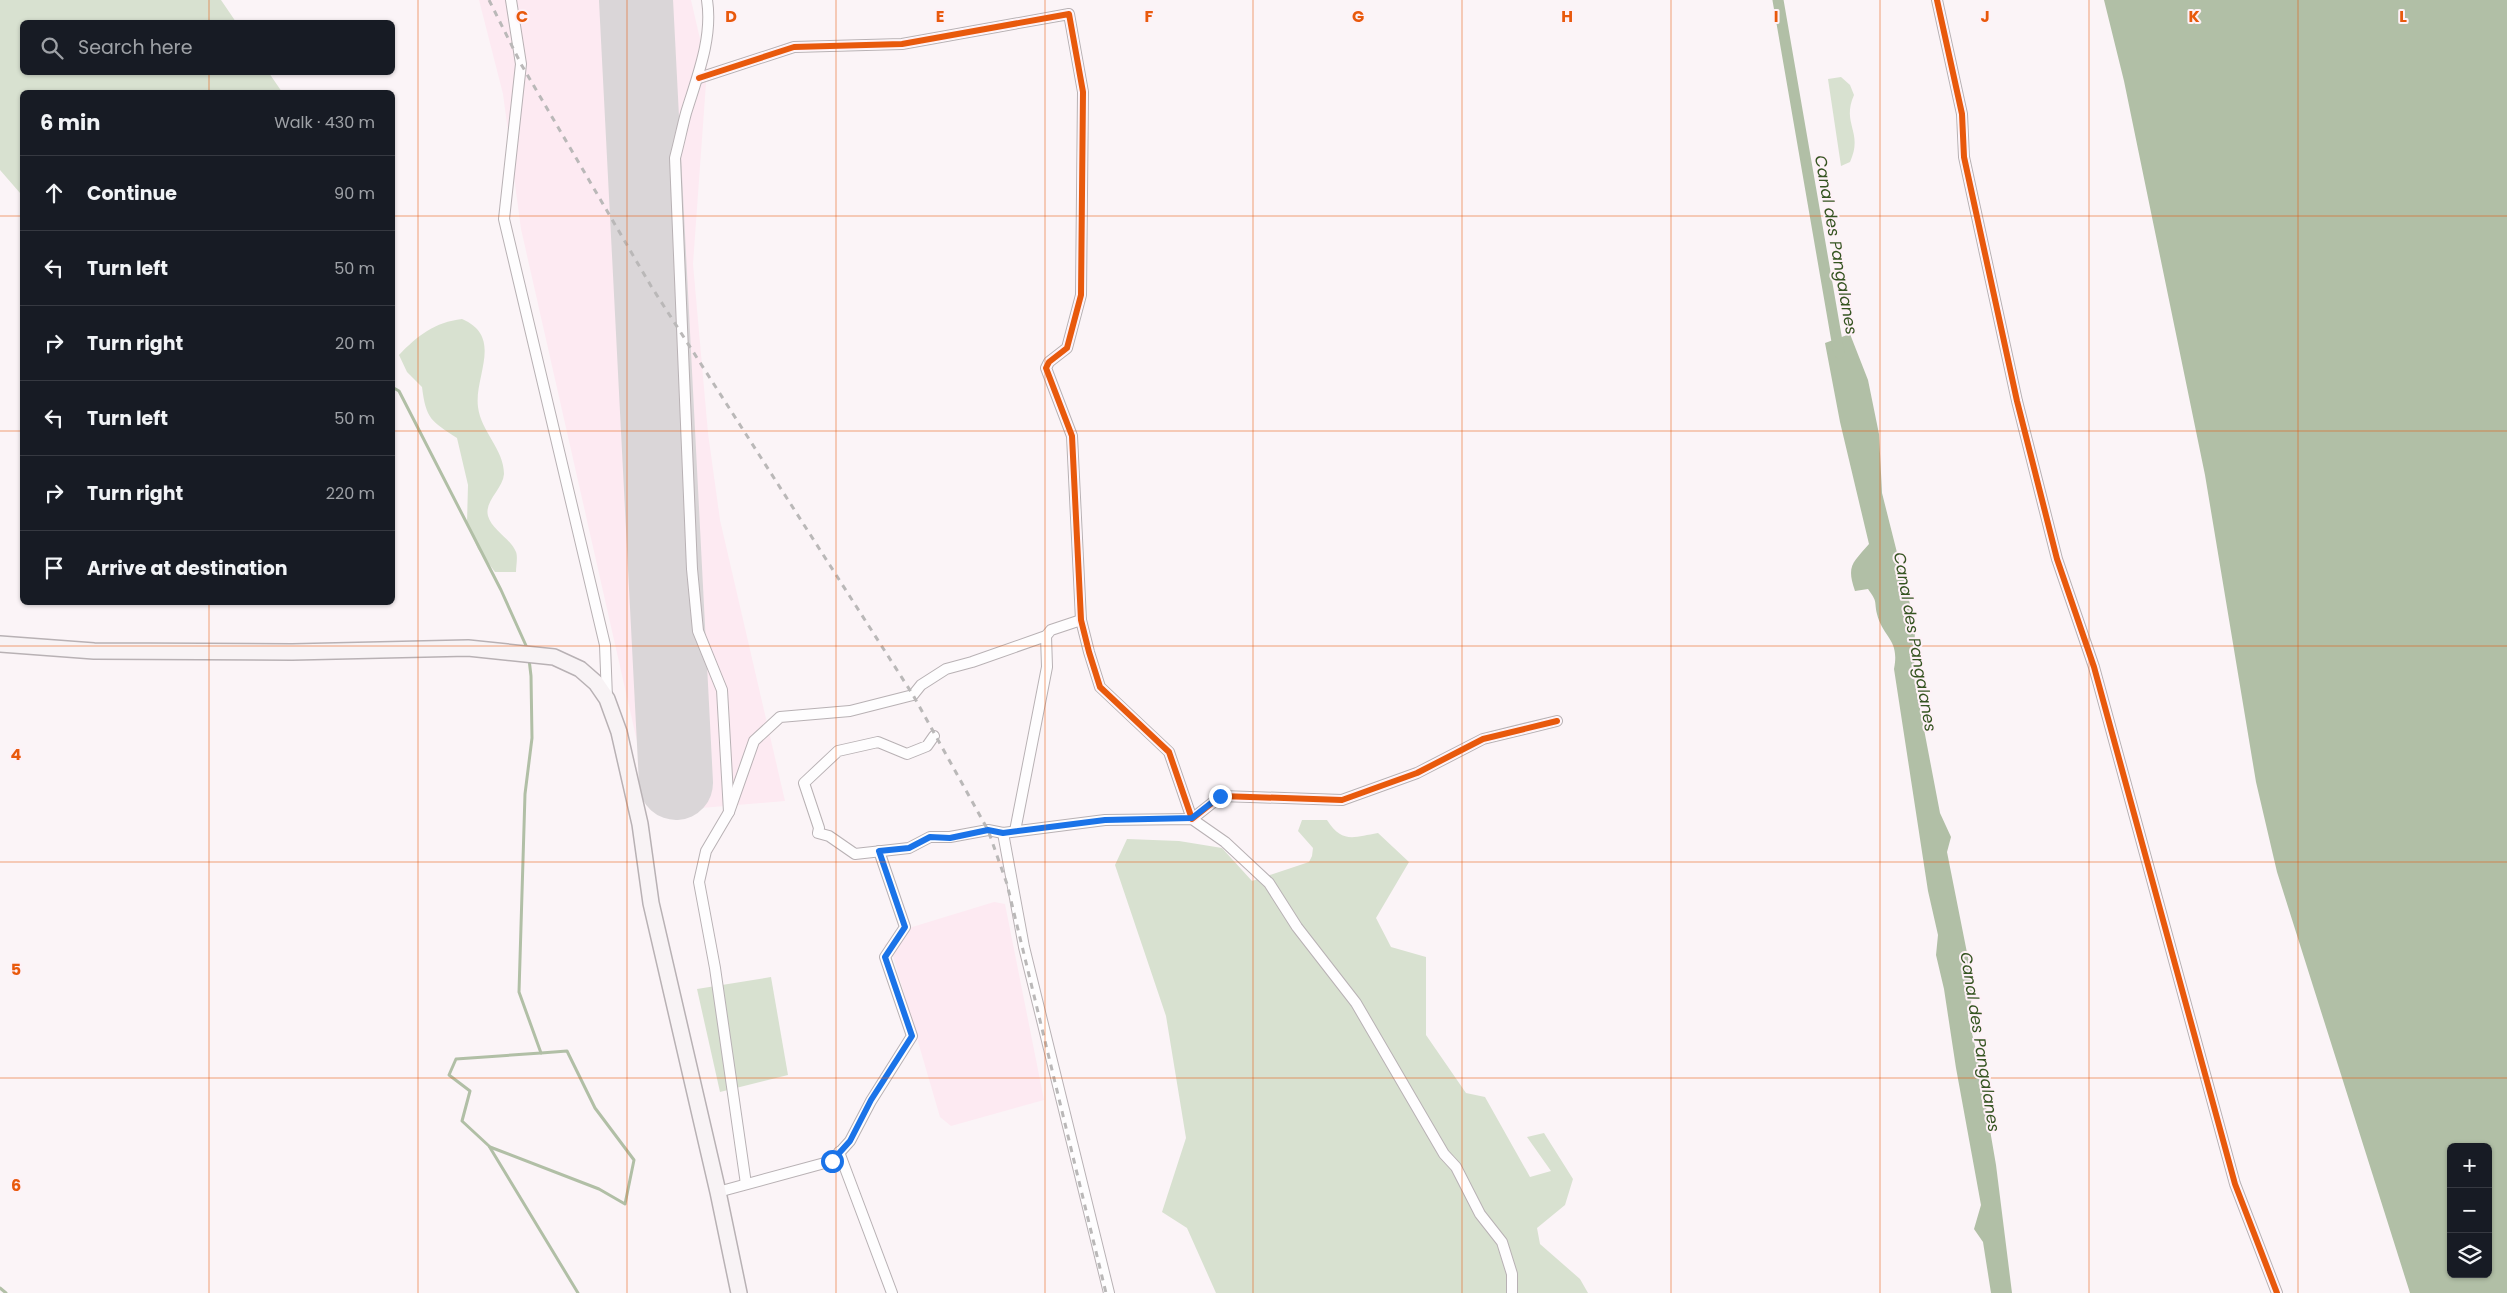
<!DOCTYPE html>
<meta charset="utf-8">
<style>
:root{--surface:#171b24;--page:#242831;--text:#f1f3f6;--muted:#9ea1a6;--line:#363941}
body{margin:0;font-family:Poppins,sans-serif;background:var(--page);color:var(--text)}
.controls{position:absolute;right:15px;bottom:15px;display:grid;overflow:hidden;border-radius:8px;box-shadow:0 1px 4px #0004}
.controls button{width:45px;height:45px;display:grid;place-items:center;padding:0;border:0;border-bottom:1px solid var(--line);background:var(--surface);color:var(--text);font:25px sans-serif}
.stop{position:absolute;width:15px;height:15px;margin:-11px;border:4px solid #1a73e8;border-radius:50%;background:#fff}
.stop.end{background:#1a73e8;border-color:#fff;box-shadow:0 1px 5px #0008}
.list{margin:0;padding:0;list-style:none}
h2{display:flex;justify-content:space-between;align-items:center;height:65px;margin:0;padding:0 20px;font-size:21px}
h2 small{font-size:16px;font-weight:400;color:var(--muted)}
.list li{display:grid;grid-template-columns:32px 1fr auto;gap:15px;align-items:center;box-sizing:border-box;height:75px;padding:0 20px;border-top:1px solid var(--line)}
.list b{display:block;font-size:19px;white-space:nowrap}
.list em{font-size:16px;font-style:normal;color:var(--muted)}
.icon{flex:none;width:28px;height:28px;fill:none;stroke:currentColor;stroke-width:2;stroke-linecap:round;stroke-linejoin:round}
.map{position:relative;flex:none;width:2507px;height:1293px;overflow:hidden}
.search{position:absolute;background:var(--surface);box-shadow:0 1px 4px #0004;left:20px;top:20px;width:375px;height:55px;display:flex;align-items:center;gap:12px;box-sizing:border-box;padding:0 18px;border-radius:8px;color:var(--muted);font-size:19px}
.panel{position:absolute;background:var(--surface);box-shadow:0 1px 4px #0004;left:20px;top:90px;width:375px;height:515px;border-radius:8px}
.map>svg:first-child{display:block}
.built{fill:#fdeaf2}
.green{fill:#d8e1d0}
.water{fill:#b1bfa6;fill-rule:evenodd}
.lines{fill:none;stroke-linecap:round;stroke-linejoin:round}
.stream{stroke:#b1bfa6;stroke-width:3}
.canal{stroke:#b1bfa6;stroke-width:11}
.runway{stroke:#dad6d8;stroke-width:74}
.street-casing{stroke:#b8b1b4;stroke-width:12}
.secondary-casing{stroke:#b8b1b4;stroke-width:18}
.street{stroke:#fefdfe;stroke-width:10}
.secondary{stroke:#f8f3f5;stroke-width:15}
.rail{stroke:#bab8b8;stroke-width:3;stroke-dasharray:6 6;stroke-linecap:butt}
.cycleway-casing{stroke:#fef1f7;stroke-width:9}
.cycleway{stroke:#e8590c;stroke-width:6}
.route{stroke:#1a73e8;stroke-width:6}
.grid{fill:none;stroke:#e8590c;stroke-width:1;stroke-opacity:0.55}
.labels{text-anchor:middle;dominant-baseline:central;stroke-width:4;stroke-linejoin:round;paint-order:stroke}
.water-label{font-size:16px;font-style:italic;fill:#355421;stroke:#fef1f7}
.grid-label{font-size:16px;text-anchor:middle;font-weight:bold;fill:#e8590c;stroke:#fef1f7;stroke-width:4;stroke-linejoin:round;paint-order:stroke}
</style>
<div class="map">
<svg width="2507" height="1293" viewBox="0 0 2507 1293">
<rect width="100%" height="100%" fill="#fbf4f7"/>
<g class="built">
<path d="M 479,0 L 691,0 L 707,69 L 693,264 L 708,433 L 720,520 L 785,801 L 653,812 L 521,229 L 503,94 Z"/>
<path d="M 994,902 L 1005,904 L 1044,1100 L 951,1126 L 940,1117 L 893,956 L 884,945 L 909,928 Z"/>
</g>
<g class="green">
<path d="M 0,0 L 221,0 L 236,22 L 22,22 L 22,72 L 269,73 L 282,92 L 22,92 L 22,202 L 20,193 L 0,170 Z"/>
<path d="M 1841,77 L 1850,85 L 1854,95 C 1841,124 1864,132 1850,162 L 1841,166 L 1828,79 Z"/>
<path d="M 462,319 C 504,337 474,376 478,407 C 481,432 504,449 504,474 C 503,489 484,501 488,516 C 492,530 511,539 516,552 C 518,557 516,566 516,572 L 495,572 L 478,549 L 467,523 L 468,485 L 457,438 C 431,421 426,419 422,387 L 407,372 L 399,355 C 417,336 435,322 462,319 Z"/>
<path d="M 1302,820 L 1327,820 C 1342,844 1354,837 1378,833 L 1409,862 L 1376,918 L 1391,947 L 1426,957 L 1426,1035 L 1466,1093 L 1485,1097 L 1530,1177 L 1551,1171 L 1527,1137 L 1544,1133 L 1573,1179 L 1565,1205 L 1537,1228 L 1540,1244 L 1580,1279 L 1588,1293 L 1216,1293 L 1187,1228 L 1162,1212 L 1186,1138 L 1166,1016 L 1115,865 L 1127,839 L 1179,841 L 1222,848 L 1252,881 L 1309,862 L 1312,856 L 1313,848 L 1298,831 Z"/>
<path d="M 771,977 L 788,1075 L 720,1092 L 697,989 Z"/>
</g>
<g class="water">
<path d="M 2104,0 L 2507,0 L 2507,1293 L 2410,1293 L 2277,872 L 2256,782 L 2205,475 L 2124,81 ZM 2451,1147 L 2488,1147 L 2488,1274 L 2451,1274 Z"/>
<path d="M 1850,334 L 1868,380 L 1879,434 L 1882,493 L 1915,624 L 1914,677 L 1940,813 L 1951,837 L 1947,852 L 1974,988 L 1968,1017 L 1977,1054 L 1996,1165 L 2012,1293 L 1991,1293 L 1983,1242 L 1974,1229 L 1981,1205 L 1956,1068 L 1944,989 L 1936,955 L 1938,935 L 1928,891 L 1894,669 C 1900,639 1883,638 1877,614 C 1874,600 1878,603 1868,589 L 1855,591 C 1846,565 1853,563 1869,544 L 1840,422 L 1825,343 Z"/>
</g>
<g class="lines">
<g class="stream">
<path d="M 392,387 L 399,391 L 501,590 L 528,650"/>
<path d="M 529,659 L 531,676 L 532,738 L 525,794 L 519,992 L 541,1053 L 456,1059 L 449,1075 L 470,1091 L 462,1121 L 489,1146 L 578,1293"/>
<path d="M 490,1147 L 599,1189 L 625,1204 L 634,1160 L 595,1108 L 567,1051 L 541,1053"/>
<path d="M 0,1288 L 6,1293"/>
</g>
<path class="canal" d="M 1778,0 L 1839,353"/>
<path class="runway" d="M 636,0 L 676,783"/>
<g class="street-casing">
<g id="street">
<path d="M 511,0 L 521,64 L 504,219 L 605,645 L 607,698"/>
<path d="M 707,0 C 713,38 697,77 686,113 C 682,128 679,143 675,158 L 692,569 L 698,631 L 722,690 L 729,812"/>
<path d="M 1937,0 L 1962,114 L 1964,157 L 2017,401 L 2057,559 L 2094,667 L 2235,1184 L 2277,1293"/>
<path d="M 699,78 L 794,47 L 902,44 L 1069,14 L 1083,92 L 1081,295 L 1067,348 L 1049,362 L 1046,368 L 1072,436 L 1081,620 L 1089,652 L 1100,687 L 1169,752 L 1192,819 L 1221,796 L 1342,800 L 1417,773 L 1483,739 L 1557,721"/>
<path d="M 934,736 L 927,746 L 907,754 L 878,742 L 838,751 L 804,783 L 819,828 L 818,833 L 829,836 L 855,854 L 909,848 L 930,837 L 950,837 L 988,830 L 1003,833 L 1105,820 L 1192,819 L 1225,842 L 1269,883 L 1297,927 L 1356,1003 L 1444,1154 L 1456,1167 L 1480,1214 L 1502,1242 L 1512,1274 L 1512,1293"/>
<path d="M 1015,831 L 1047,667 L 1046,636"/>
<path d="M 1003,833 L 1024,947 L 1109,1293"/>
<path d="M 839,1152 L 892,1293"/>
<path d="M 746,1184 L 715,968 L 699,882 L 706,851 L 729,812 L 754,741 L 780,717 L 850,711 L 913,695 L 921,685 L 946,669 L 972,662 L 1046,636 L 1051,630 L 1081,620"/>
<path d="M 718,1192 L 832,1161 L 850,1141 L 871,1101 L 912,1036 L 885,957 L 905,927 L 879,851"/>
</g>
</g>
<g class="secondary-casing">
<path id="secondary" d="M 0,644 L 94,651 L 292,652 L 468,648 L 554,657 L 580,669 L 596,683 L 607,699 L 619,732 L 640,824 L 651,903 L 718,1192 L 739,1293"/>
</g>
<use href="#street" class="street"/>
<use href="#secondary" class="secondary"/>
<path class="rail" d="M 489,0 L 521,64 L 651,286 L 913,695 L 988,830 L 1007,884 L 1106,1293"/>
<g class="cycleway-casing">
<g id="cycleway">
<path d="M 1937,0 L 1962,114 L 1964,157 L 2017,401 L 2057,559 L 2094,667 L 2235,1184 L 2277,1293"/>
<path d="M 699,78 L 794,47 L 902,44 L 1069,14 L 1083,92 L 1081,295 L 1067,348 L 1049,362 L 1046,368 L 1072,436 L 1081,620 L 1089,652 L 1100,687 L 1169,752 L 1192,819 L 1221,796 L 1342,800 L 1417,773 L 1483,739 L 1557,721"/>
</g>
</g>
<use href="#cycleway" class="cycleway"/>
</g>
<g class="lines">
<path class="route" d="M 832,1161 L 850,1141 L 871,1100 L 912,1036 L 885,957 L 905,927 L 879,851 L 909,848 L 930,837 L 950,838 L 988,830 L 1003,833 L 1105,820 L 1192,818 L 1220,796"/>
</g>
<path class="grid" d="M 209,0 L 209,22M 418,0 L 418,1293M 627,0 L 627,1293M 836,0 L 836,1293M 1045,0 L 1045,1293M 1253,0 L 1253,1293M 1462,0 L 1462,1293M 1671,0 L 1671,1293M 1880,0 L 1880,1293M 2089,0 L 2089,1293M 2298,0 L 2298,1293M 209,72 L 209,92M 0,216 L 22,216M 392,216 L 2507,216M 0,431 L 22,431M 392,431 L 2507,431M 209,602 L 209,1293M 0,646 L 2507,646M 0,862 L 2507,862M 0,1078 L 2507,1078"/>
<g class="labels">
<g class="water-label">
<text transform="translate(1836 245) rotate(80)">Canal des Pangalanes</text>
<text transform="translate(1915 642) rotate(80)">Canal des Pangalanes</text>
<text transform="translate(1980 1042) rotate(81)">Canal des Pangalanes</text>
</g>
</g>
<g class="grid-label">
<text x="522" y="22">C</text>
<text x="731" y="22">D</text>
<text x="940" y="22">E</text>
<text x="1149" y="22">F</text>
<text x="1358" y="22">G</text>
<text x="1567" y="22">H</text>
<text x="1776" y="22">I</text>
<text x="1985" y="22">J</text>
<text x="2194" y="22">K</text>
<text x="2403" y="22">L</text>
<text x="16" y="760">4</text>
<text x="16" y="975">5</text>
<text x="16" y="1191">6</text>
</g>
</svg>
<div class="controls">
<button>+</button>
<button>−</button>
<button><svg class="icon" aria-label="layers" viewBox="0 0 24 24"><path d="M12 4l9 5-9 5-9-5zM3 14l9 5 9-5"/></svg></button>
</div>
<div class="stop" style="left:832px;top:1161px"></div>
<div class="stop end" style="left:1220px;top:796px"></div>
<div class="search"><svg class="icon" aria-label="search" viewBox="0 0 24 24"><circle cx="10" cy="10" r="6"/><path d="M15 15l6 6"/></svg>Search here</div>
<section class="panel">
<h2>6 min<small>Walk · 430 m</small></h2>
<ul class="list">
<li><svg class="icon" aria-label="ahead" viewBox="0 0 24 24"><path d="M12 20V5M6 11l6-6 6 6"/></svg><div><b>Continue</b></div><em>90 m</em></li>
<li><svg class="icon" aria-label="left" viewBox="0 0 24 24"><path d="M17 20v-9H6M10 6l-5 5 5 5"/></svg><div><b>Turn left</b></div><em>50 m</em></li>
<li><svg class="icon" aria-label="right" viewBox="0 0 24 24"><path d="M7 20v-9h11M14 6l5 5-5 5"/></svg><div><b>Turn right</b></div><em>20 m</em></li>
<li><svg class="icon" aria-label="left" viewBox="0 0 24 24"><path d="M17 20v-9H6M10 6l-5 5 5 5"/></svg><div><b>Turn left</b></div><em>50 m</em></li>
<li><svg class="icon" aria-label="right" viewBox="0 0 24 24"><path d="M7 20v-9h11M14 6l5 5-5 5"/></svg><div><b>Turn right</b></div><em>220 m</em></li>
<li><svg class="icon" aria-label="arrive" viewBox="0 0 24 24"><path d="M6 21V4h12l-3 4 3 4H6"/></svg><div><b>Arrive at destination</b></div></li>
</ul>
</section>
</div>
